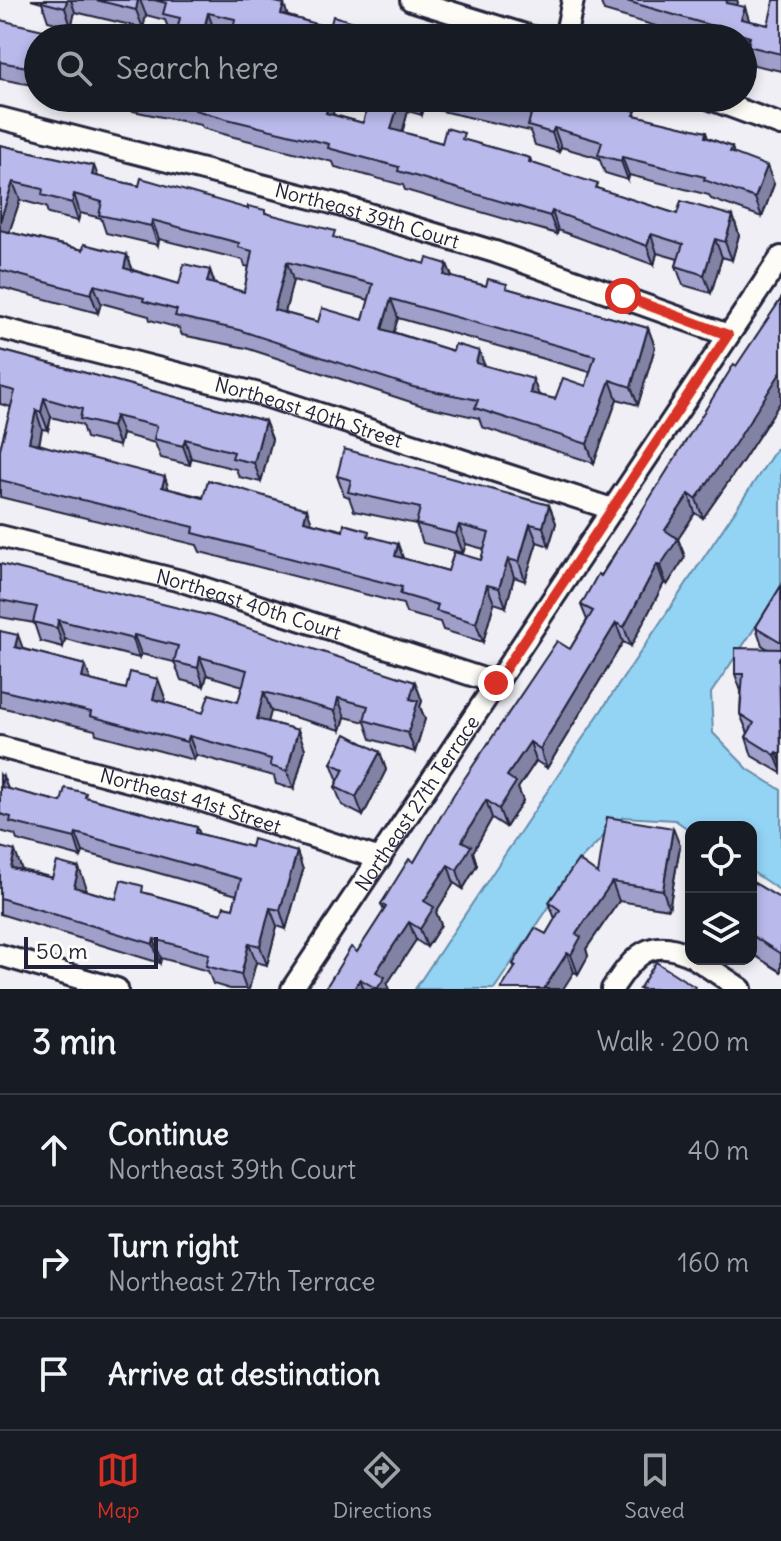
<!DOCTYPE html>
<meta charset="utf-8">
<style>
:root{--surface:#171b24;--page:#242831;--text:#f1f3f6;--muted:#9ea1a6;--line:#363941;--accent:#d93025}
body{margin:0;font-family:Delius,sans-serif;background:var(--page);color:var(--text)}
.controls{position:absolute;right:24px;bottom:24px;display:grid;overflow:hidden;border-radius:16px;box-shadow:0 4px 12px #0003}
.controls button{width:72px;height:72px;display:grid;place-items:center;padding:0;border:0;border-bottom:2px solid var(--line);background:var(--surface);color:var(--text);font:40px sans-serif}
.scale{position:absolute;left:24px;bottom:20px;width:134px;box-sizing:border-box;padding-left:8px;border:4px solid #22223b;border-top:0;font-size:22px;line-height:28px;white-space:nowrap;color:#22223b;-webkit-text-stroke:6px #fdfcf7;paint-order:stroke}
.stop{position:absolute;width:24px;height:24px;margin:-18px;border:6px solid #d93025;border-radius:50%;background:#fff}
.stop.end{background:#d93025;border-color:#fff;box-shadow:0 2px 8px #0008}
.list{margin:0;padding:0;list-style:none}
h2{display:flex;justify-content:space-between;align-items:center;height:104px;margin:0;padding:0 32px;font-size:34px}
h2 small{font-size:26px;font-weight:400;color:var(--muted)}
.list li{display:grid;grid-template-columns:52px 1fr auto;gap:24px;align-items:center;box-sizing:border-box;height:112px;padding:0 32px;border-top:2px solid var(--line)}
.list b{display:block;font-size:30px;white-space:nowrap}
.list p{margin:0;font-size:26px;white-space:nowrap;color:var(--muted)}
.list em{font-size:26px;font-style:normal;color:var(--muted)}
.icon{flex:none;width:44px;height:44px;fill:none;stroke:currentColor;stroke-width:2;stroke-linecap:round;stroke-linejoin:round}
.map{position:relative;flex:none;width:781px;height:989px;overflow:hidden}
.search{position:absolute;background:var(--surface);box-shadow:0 4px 12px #0003;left:24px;right:24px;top:24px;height:88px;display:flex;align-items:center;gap:20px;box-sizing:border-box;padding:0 28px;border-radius:44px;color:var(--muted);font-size:30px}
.sheet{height:440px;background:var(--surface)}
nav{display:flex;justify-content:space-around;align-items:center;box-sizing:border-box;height:112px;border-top:2px solid var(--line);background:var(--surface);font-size:22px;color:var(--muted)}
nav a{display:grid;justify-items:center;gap:4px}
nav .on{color:var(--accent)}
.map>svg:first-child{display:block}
.water{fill:#93d3f4;stroke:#668caa;stroke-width:2}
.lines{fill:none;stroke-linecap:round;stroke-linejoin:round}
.street-casing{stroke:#22223b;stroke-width:26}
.street{stroke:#fdfcf7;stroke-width:20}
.wall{fill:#9f9fca;stroke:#22223b;stroke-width:2;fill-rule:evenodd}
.shaded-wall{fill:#8282a4;stroke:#22223b;stroke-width:2}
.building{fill:#b9b9eb;stroke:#22223b;stroke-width:2;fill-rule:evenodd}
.route{stroke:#d93025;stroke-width:10}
.labels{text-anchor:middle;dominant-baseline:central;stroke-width:8;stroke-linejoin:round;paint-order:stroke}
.street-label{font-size:20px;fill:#22223b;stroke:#fdfcf7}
</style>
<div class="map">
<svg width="781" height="989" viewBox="0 0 781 989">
<rect width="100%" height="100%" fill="#efeff5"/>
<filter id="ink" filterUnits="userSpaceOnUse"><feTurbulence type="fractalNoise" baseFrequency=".0125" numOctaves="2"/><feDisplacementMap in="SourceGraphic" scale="16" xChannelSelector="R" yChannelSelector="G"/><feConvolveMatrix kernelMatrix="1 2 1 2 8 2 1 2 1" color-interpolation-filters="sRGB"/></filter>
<g filter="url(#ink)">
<path class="water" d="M 781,442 L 781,589 L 711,693 L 713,733 L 748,769 L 781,790 L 781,891 L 751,871 L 751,827 L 691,827 L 691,831 L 675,820 L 623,817 L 582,858 L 494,989 L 415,989 Z"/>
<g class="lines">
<g class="street-casing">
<g id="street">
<path d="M 411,0 L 535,38"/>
<path d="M 565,38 L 573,0"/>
<path d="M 708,98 L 781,125"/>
<path id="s1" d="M 0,118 L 332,203 L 495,252 L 728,335"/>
<path id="s2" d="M 0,328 L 259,394 L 612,509"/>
<path id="s3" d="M 0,536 L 185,582 L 496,683"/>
<path id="s4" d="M 0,747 L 200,800 L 380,859"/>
<path d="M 0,955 L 117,989"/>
<path d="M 696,959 L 741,989"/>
<path id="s5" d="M 292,989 L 781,257"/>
<path d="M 612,989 C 634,956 650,935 691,956"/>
</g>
</g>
<use href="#street" class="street"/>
</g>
<g class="wall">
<path d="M 31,0 L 266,0 L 288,16 L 330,28 L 411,38 L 235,38 L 234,36 L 215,32 L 214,38 L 180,38 L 178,34 L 170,32 L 165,20 L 146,15 L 143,28 L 75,12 L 71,27 L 48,21 L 42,3 Z"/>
<path d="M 600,0 L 737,0 L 737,5 L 750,21 L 768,25 L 781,0 L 781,71 L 754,65 L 750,54 L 743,51 L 743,38 L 697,38 L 604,11 Z"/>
<path d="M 0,20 L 38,38 L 38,86 L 0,79 Z"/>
<path d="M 86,98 L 316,98 L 334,115 L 363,123 L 369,101 L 367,100 L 367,98 L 596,98 L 637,116 L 706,132 L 708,138 L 732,147 L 734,154 L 774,184 L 762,217 L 711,199 L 709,195 L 629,175 L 628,180 L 605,173 L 599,158 L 561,147 L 559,152 L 535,145 L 530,131 L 424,107 L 422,115 L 408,111 L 402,132 L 442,143 L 467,141 L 530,158 L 532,163 L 599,189 L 677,214 L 733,216 L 739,235 L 732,260 L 722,257 L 711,293 L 683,285 L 676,266 L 678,259 L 657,253 L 654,265 L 558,230 L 557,234 L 405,190 L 403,185 L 335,167 L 333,162 L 234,137 L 202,128 L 201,125 L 133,111 Z"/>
<path d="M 0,145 L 94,166 L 98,177 L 266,213 L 337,239 L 425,264 L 447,264 L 452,277 L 486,286 L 509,289 L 648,328 L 655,347 L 638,405 L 617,399 L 594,463 L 482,427 L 479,418 L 420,405 L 246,348 L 182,335 L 179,328 L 150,320 L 149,316 L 101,303 L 98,313 L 0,287 ZM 20,200 L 46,207 L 48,214 L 78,221 L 80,213 L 101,218 L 106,233 L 158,245 L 159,239 L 243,260 L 245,266 L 249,267 L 244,292 L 215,284 L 210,270 L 179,284 L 133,270 L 127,255 L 83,250 L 9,232 ZM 293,280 L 369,300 L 363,320 L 318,322 L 285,313 ZM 398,318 L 590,372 L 586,386 L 555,399 L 539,395 L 484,365 L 479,351 L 453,351 L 393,332 Z"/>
<path d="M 781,299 L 781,401 L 742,462 L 703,518 L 695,513 L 678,539 L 685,557 L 667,585 L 664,583 L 631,646 L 623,642 L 547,768 L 536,761 L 518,788 L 523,801 L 506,827 L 492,818 L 473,852 L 477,865 L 463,889 L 454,883 L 436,912 L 441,925 L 427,947 L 416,940 L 387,984 L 389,989 L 325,989 L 357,952 L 384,911 L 381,904 L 414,862 L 570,649 L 587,620 L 581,605 Z"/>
<path d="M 0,350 L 265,421 L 272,439 L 261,482 L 239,477 L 236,469 L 191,458 L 190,465 L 161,458 L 155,443 L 122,434 L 119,446 L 86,438 L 82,425 L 51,417 L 48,430 L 42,429 L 39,444 L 169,489 L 371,537 L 404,559 L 448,571 L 481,560 L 484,549 L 466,544 L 463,553 L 423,543 L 416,524 L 354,511 L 349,497 L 344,495 L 337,476 L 549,505 L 556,523 L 549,546 L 537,542 L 525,581 L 514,577 L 506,607 L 494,603 L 483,642 L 443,630 L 440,622 L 406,613 L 403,604 L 200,552 L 197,545 L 0,497 L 0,449 L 11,407 L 0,404 Z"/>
<path d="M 0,564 L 415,682 L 422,701 L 420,707 L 425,719 L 415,752 L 371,739 L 365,722 L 345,717 L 341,730 L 271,711 L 268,722 L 298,730 L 305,749 L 294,789 L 276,784 L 274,776 L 237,766 L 196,755 L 194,760 L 96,734 L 95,730 L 0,707 L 0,631 L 23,649 L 85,665 L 90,680 L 126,689 L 158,679 L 165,698 L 163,702 L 203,713 L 238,702 L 243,686 L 207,675 L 204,686 L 181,680 L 174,662 L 141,654 L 139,658 L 65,639 L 63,647 L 40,641 L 34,623 L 0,617 Z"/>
<path d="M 781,586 L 781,773 L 752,756 L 746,737 L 748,733 L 740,714 L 741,691 L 735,674 L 768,649 L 762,645 L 756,627 Z"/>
<path d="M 380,752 L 386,770 L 363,816 L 342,805 L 335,787 L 338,781 L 331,763 Z"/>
<path d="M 0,775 L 8,789 L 61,802 L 88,798 L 197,827 L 200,834 L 251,847 L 297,852 L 303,870 L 286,929 L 277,926 L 267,965 L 256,962 L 249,989 L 230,989 L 213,984 L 208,971 L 161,958 L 160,963 L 0,914 L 0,847 L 22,870 L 86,886 L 85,890 L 116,899 L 146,893 L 221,914 L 233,908 L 237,895 L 83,852 L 81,857 L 17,840 L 15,835 L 0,831 Z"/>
<path d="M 680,846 L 669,909 L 619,901 L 586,949 L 588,956 L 578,974 L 574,972 L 515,969 L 513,964 L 546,934 L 555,919 L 549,902 Z"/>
<path d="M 751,881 L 781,899 L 781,972 L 751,953 Z"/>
</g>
<g class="shaded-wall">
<path d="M 67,0 L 71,0 L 75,12 L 71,27 L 65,8 Z"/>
<path d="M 138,0 L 140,0 L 146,15 L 143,28 L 136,10 Z"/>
<path d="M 727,0 L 737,0 L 738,2 L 733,21 L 726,3 Z"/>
<path d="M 284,4 L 290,23 L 281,14 Z"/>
<path d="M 745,7 L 751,26 L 748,38 L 741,19 Z"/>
<path d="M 208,13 L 215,32 L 214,38 L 203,38 Z"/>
<path d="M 400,98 L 403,98 L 408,111 L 398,148 L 391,129 Z"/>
<path d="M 416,98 L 420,98 L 424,107 L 422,115 Z"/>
<path d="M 329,101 L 336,120 L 326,113 Z"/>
<path d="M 554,128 L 561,147 L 559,152 L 552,133 Z"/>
<path d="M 622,157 L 629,175 L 628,180 L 621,161 Z"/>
<path d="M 94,166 L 101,184 L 92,175 Z"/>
<path d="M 767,166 L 774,184 L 762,217 L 755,198 Z"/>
<path d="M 13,182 L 20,200 L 4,248 L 0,237 L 0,221 Z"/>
<path d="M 74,194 L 80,213 L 78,221 L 72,203 Z"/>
<path d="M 552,211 L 558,230 L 557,234 L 550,216 Z"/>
<path d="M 733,216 L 739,235 L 732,260 L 725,242 Z"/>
<path d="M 152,220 L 159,239 L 158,245 L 151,226 Z"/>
<path d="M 651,234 L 657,253 L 654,265 L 647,246 Z"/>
<path d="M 715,239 L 722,257 L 711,293 L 704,275 Z"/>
<path d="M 127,255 L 134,274 L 124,268 Z"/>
<path d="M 287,262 L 293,280 L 281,329 L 274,310 Z"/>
<path d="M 447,264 L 454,282 L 444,275 Z"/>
<path d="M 210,270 L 216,289 L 207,282 Z"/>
<path d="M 94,285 L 101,303 L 98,313 L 91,294 Z"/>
<path d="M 391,299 L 398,318 L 389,348 L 382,329 Z"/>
<path d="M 648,328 L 655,347 L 638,405 L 631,387 Z"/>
<path d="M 479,351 L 486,369 L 476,363 Z"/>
<path d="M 781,372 L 781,401 L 742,462 L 703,518 L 696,499 Z"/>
<path d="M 533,379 L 540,398 L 530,393 Z"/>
<path d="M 610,380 L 617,399 L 594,463 L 587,444 Z"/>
<path d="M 44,398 L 51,417 L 48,430 L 41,412 Z"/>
<path d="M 36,410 L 42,429 L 36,460 L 29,442 Z"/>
<path d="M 115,416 L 122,434 L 119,446 L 112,427 Z"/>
<path d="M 265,421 L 272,439 L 261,482 L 254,463 Z"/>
<path d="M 185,439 L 191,458 L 190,465 L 183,446 Z"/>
<path d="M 165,477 L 171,496 L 162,487 Z"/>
<path d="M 689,494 L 695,513 L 678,539 L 685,557 L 667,585 L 660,566 L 665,530 Z"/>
<path d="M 549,505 L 556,523 L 549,546 L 543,527 Z"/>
<path d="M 307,509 L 314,528 L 304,521 Z"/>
<path d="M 530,524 L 537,542 L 525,581 L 519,562 Z"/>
<path d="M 459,525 L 466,544 L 463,553 L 456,534 Z"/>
<path d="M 398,544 L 405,563 L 395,556 Z"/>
<path d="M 508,559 L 514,577 L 506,607 L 499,588 Z"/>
<path d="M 657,564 L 664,583 L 631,646 L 624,627 Z"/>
<path d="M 487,585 L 494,603 L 483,642 L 476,623 Z"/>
<path d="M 58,620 L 65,639 L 63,647 L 57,628 Z"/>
<path d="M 616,623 L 623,642 L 547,768 L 540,749 Z"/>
<path d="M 18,635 L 25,654 L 15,647 Z"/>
<path d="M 134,635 L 141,654 L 139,658 L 133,639 Z"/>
<path d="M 781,655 L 781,706 L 779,658 Z"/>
<path d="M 200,657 L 207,675 L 204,686 L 198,668 Z"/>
<path d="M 85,665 L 92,683 L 82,678 Z"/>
<path d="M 158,679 L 165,698 L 159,718 L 153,699 Z"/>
<path d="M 415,682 L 422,701 L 420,707 L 425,719 L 415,752 L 408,733 L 410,699 Z"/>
<path d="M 264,692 L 271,711 L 264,738 L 257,719 Z"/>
<path d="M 338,698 L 345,717 L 341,730 L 335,711 Z"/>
<path d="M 298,730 L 305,749 L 294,789 L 287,771 Z"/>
<path d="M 189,736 L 196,755 L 194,760 L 187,742 Z"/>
<path d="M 530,742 L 536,761 L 518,788 L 523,801 L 506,827 L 499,809 L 507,776 Z"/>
<path d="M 380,752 L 386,770 L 363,816 L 356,797 Z"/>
<path d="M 777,752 L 781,763 L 781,770 L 775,755 Z"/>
<path d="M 3,776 L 10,794 L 1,787 Z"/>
<path d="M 486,800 L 492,818 L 473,852 L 477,865 L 463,889 L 457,870 L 462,841 Z"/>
<path d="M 673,828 L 680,846 L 669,909 L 663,890 Z"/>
<path d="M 76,833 L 83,852 L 81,857 L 75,838 Z"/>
<path d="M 15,851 L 22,870 L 11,868 Z"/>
<path d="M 297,852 L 303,870 L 286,929 L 280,910 Z"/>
<path d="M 448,865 L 454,883 L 436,912 L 441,925 L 427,947 L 420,929 L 424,901 Z"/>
<path d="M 79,868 L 86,886 L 81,906 L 74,887 Z"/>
<path d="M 612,882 L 619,901 L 586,949 L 588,956 L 578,974 L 571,955 L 576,934 Z"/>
<path d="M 270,908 L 277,926 L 267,965 L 260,946 Z"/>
<path d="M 409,922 L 416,940 L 387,984 L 389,989 L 377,989 L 376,972 Z"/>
<path d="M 154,939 L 161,958 L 160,963 L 153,944 Z"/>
<path d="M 249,943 L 256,962 L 249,989 L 246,989 L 241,975 Z"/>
<path d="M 567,953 L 574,972 L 563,989 L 544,989 Z"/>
<path d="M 360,979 L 364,989 L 354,989 Z"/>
</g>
<g class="building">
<path d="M 42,0 L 67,0 L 65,8 L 42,2 Z"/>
<path d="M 96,0 L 138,0 L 136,10 Z"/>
<path d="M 154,0 L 266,0 L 284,4 L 281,14 L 330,28 L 333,16 L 411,38 L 249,38 L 250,35 L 233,31 L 235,19 L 208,13 L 202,37 L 177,30 L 180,18 L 163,14 L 166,3 Z"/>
<path d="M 623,0 L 727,0 L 726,3 L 745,7 L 741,19 L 768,25 L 774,0 L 781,0 L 781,54 L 748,46 L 750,37 Z"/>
<path d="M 0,20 L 78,38 L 38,38 L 38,69 L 0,62 Z"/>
<path d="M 152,98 L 316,98 L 329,101 L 326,113 L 363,123 L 370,98 L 400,98 L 391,129 L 442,143 L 446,128 L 464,133 L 462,139 L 530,158 L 529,162 L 598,184 L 596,188 L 677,214 L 681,201 L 733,216 L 725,242 L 715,239 L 704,275 L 676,266 L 683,244 L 651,234 L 647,246 L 552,211 L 550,216 L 398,171 L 399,167 L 328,148 L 329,144 L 227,119 L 195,110 L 196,107 Z"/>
<path d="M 458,98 L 596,98 L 636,111 L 634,115 L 706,132 L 705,137 L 732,147 L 730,152 L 767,166 L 755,198 L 704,180 L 705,177 L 622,157 L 621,161 L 598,155 L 602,142 L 554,128 L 552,133 L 528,126 L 531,114 Z"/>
<path d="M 0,145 L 94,166 L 92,175 L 139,186 L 141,178 L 248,209 L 248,206 L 265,210 L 265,213 L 335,231 L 333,237 L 425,264 L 427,258 L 447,264 L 444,275 L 486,286 L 488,279 L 507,284 L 506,288 L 648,328 L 631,387 L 610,380 L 587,444 L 475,408 L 478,400 L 413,387 L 239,330 L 175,316 L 177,310 L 143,301 L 144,298 L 94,285 L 91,294 L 0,270 L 0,230 L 83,250 L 84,244 L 127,255 L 124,268 L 179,284 L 184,264 L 210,270 L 207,282 L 244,292 L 252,251 L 238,247 L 239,243 L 152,220 L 151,226 L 99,215 L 102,202 L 74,194 L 72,203 L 42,195 L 43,189 L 13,182 L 0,221 ZM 287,262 L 373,284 L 363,320 L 322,308 L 318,322 L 274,310 ZM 391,299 L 595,356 L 586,386 L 563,378 L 555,399 L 530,393 L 533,379 L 476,363 L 479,351 L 455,344 L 453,351 L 382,329 Z"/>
<path d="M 781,299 L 781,372 L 735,444 L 696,499 L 689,494 L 665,530 L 678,539 L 660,566 L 657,564 L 624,627 L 616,623 L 540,749 L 530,742 L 507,776 L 516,782 L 499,809 L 486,800 L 462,841 L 471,846 L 457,870 L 448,865 L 424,901 L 434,907 L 420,929 L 409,922 L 376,972 L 385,977 L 377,989 L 360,979 L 354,989 L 325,989 L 351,947 L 357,952 L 386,907 L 381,904 L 409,859 L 414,862 L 454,794 L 557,641 L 570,649 L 593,611 L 581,605 L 598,574 L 601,576 L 734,364 L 736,366 Z"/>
<path d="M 0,350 L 265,421 L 254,463 L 232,458 L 234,452 L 185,439 L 183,446 L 154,439 L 157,426 L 115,416 L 112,427 L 80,419 L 82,409 L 44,398 L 41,412 L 36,410 L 29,442 L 165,477 L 162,487 L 203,498 L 208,480 L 238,488 L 307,509 L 304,521 L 343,531 L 344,524 L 369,531 L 368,536 L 398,544 L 395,556 L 448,571 L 454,552 L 481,560 L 489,533 L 459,525 L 456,534 L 416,524 L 420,508 L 348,492 L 351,480 L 337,476 L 344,449 L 549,505 L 543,527 L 530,524 L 519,562 L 508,559 L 499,588 L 487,585 L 476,623 L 436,611 L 438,605 L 400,594 L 402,587 L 193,533 L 194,527 L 0,480 L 0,449 L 15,391 L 0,387 Z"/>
<path d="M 0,564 L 211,616 L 415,682 L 410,699 L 418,701 L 408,733 L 364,720 L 368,706 L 338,698 L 335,711 L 264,692 L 257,719 L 298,730 L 287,771 L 270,766 L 271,759 L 230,747 L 189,736 L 187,742 L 90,716 L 91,712 L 0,690 L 0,631 L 18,635 L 15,647 L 85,665 L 82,678 L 126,689 L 130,672 L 158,679 L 153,699 L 203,713 L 209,694 L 238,702 L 247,670 L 200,657 L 198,668 L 174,662 L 178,646 L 134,635 L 133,639 L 58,620 L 57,628 L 33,622 L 37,607 L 0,600 Z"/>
<path d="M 781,586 L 781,642 L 756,627 Z"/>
<path d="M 735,648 L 781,649 L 781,655 L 779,658 L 781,755 L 777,752 L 775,755 L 746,737 L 754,723 L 740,714 L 743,674 L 735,674 Z"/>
<path d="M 346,734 L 380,752 L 356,797 L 335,787 L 344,769 L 331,763 Z"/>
<path d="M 0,775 L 3,776 L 1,787 L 61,802 L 65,788 L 86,793 L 85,797 L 197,827 L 196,833 L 251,847 L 253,839 L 297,852 L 280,910 L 270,908 L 260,946 L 249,943 L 241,975 L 206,966 L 209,954 L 154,939 L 153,944 L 0,898 L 0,847 L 15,851 L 11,868 L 52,878 L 57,862 L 79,868 L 74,887 L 116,899 L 121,880 L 143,886 L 142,892 L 221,914 L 224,906 L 233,908 L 241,879 L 76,833 L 75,838 L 10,822 L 11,817 L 0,814 Z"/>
<path d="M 607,817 L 673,828 L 663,890 L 612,882 L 576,934 L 581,937 L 571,955 L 567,953 L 544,989 L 501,989 L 516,966 L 513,964 L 535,928 L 546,934 L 560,910 L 549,902 L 578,860 L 598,874 Z"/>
<path d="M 751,881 L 781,899 L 781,954 L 751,935 Z"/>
<path d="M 656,962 L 695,987 L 694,989 L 639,989 Z"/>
</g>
</g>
<g class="lines" filter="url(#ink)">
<path class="route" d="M 496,683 L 728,335 L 623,296"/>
</g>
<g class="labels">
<g class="street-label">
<text stroke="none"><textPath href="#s1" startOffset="380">Northeast 39th Court</textPath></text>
<text stroke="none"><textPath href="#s2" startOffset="320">Northeast 40th Street</textPath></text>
<text stroke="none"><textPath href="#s3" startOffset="258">Northeast 40th Court</textPath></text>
<text stroke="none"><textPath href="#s4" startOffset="198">Northeast 41st Street</textPath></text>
<text stroke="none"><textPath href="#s5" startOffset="224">Northeast 27th Terrace</textPath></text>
</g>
</g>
</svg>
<div class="controls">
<button><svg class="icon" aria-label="locate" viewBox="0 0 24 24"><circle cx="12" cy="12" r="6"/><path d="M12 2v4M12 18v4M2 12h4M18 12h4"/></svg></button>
<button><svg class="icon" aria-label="layers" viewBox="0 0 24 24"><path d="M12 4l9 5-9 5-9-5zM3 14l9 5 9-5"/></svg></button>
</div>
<div class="scale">50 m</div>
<div class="stop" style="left:623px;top:296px"></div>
<div class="stop end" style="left:496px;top:683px"></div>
<div class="search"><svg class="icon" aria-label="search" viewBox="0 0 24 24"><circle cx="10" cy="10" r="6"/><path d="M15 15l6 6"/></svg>Search here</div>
</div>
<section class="sheet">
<h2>3 min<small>Walk · 200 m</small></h2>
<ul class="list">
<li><svg class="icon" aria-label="ahead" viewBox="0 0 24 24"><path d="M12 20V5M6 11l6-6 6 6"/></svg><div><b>Continue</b><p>Northeast 39th Court</p></div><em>40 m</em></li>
<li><svg class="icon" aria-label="right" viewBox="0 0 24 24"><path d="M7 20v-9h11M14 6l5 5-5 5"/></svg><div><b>Turn right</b><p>Northeast 27th Terrace</p></div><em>160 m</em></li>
<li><svg class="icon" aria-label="arrive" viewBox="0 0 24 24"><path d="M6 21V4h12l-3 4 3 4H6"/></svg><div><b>Arrive at destination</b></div></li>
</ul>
</section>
<nav>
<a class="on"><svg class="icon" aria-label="map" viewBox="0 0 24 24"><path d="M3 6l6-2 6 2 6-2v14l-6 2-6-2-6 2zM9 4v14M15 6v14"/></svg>Map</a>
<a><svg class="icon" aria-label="directions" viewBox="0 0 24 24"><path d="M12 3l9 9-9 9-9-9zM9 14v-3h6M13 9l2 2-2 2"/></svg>Directions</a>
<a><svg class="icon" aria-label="saved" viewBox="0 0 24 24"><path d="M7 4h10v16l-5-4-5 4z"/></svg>Saved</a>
</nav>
